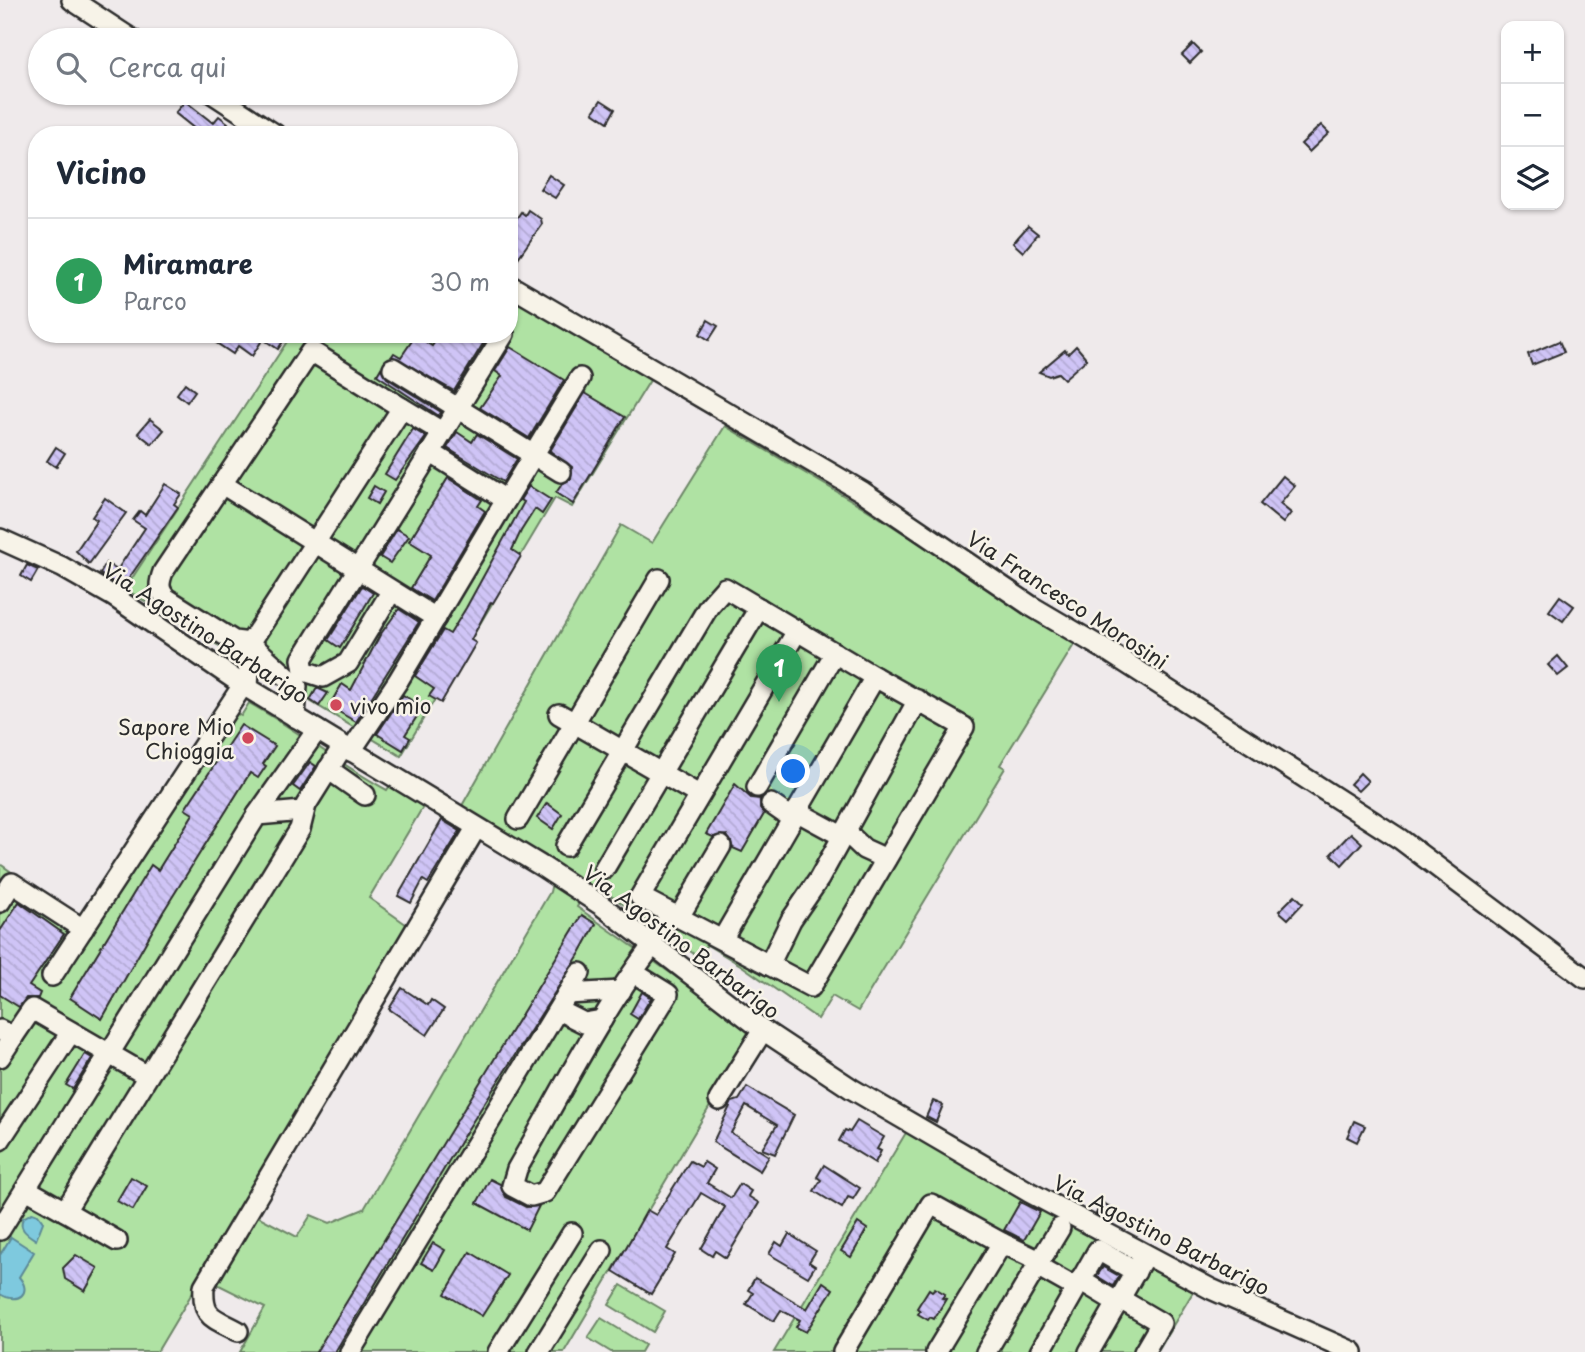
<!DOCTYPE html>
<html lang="it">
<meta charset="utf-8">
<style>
:root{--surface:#fff;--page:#f6f6f7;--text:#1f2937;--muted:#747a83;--line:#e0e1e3;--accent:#0b8043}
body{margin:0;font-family:"Playpen Sans",sans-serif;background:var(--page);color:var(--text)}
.controls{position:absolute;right:21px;top:21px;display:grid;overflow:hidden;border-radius:14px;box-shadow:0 2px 5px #0004}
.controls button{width:63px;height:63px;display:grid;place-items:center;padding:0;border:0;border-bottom:2px solid var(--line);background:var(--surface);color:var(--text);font:35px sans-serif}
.you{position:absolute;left:794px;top:772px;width:24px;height:24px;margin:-18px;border:5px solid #fff;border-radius:50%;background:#1a73e8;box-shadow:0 0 0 10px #1a73e833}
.badge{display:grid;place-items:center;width:46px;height:46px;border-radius:50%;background:var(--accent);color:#fff;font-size:23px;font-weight:700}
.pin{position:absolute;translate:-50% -58px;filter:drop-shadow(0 2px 4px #0008)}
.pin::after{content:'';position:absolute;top:37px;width:24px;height:21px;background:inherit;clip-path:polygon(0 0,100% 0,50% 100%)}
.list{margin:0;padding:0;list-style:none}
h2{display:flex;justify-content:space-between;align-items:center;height:91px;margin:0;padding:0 28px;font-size:30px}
h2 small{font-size:23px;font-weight:400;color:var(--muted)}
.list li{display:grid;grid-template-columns:46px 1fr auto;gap:21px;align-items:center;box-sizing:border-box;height:126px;padding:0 28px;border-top:2px solid var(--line)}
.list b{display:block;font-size:26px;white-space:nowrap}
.list p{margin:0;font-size:23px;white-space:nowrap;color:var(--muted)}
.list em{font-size:23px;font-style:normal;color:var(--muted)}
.icon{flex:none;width:38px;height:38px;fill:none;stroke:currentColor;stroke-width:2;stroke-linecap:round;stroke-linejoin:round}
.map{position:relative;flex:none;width:1585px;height:1352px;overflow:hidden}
.search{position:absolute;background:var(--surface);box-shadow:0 2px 5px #0004;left:28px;top:28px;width:490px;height:77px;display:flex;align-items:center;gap:18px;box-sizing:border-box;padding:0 24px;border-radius:38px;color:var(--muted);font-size:26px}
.panel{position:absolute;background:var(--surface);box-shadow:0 2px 5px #0004;left:28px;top:126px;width:490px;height:217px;border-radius:28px}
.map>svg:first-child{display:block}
.park{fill:#afe2a3;stroke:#6d8667;stroke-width:2}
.water{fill:#7ec9de;stroke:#5d8a96;stroke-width:2}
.building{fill:url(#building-back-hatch);stroke:#2b2b2b;stroke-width:2}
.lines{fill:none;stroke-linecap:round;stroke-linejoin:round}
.minor-casing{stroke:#2b2b2b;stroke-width:24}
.minor{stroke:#f7f3e8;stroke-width:19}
.poi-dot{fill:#d1495b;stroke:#f7f3e8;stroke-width:2.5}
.labels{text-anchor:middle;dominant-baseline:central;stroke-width:5;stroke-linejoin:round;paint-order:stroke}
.street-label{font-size:21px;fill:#2b2b2b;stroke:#f7f3e8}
.poi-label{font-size:21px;fill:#2b2b2b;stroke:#f7f3e8;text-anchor:start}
</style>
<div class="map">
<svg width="1585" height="1352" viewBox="0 0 1585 1352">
<defs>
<pattern id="building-back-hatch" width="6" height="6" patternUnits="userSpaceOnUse" patternTransform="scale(1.75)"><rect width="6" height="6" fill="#cfc4f6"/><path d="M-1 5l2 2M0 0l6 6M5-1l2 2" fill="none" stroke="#b2a9d3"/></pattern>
</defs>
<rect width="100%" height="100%" fill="#efeaeb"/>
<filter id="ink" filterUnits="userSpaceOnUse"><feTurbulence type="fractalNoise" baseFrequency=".0143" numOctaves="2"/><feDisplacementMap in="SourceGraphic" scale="14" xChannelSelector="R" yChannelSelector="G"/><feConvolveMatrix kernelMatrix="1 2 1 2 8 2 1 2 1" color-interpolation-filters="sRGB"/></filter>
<g filter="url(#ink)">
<g class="park">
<path d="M 509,291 L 652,377 L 572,507 L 555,498 L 401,756 L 125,589 L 292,334 L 509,334 Z"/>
<path d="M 725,426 L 863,507 L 1043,623 L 1077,640 L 1000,765 L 1005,768 L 858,1011 L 832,996 L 818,1019 L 742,966 L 707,945 L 697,956 L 594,884 L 589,890 L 459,811 L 621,525 L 652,543 Z"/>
<path d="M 249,703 C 297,730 339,764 387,790 L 391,784 L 424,805 L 369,898 L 410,927 L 157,1352 L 0,1352 L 0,864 L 88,926 L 232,711 L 241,716 Z"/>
<path d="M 552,883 L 580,901 L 577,907 L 754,1032 L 564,1352 L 240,1352 L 265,1308 L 211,1281 L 252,1213 L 297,1237 L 311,1215 L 330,1223 L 364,1209 L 550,892 Z"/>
<path d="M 907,1131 L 1193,1292 L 1157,1352 L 774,1352 Z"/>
<path d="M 621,1285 L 665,1311 L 653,1332 L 609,1305 Z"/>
<path d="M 601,1318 L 645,1345 L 641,1352 L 611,1352 L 588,1338 Z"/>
</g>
<g class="water">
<path d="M 32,1213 L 38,1215 L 43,1222 L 36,1240 C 27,1234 18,1229 23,1218 Z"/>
<path d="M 11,1237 L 34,1252 L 19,1277 C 33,1293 18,1305 0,1294 L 0,1255 Z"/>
</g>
<g class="building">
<path d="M 1193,44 L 1201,52 L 1190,63 L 1182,55 Z"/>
<path d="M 601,100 L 615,109 L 608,122 L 593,112 Z"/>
<path d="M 185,101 L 213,123 L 219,116 L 228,123 L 223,130 L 229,135 L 192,135 L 196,130 L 175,113 Z"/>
<path d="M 1321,125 L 1329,133 L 1309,152 L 1301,144 Z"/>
<path d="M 549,175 L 564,185 L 555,198 L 540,189 Z"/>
<path d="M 528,210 L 541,219 L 542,224 L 518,258 L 509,252 L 509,229 L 521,212 L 525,215 Z"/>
<path d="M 1028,226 L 1038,234 L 1023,252 L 1013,243 Z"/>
<path d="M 708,320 L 718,326 L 709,340 L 700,334 Z"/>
<path d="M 203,334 L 288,334 L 278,349 L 263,339 L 252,356 L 238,346 L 233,354 Z"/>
<path d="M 440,334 L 489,334 L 454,391 L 392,356 L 394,353 L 401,357 L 416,335 L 432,346 Z"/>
<path d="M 1559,341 L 1564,352 L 1532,365 L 1528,354 Z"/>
<path d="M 1076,346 L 1087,359 L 1064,379 L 1058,373 L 1049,376 L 1039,372 L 1065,350 L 1068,354 Z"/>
<path d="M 510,347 L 564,380 L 529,438 L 480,408 L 502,376 L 495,371 Z"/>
<path d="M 381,368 L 387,378 L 441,412 L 439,416 L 377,375 Z"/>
<path d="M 185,383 L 195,391 L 187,402 L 177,394 Z"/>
<path d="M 585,393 L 625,417 L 573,504 L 556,493 L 562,484 L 571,479 L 572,467 L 550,451 Z"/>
<path d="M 150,419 L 164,430 L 152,444 L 138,433 Z"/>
<path d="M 413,429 L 426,437 L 395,480 L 385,474 Z"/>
<path d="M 457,432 L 472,442 L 477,434 L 517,459 L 503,482 L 447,448 Z"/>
<path d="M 56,447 L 65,453 L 56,467 L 47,461 Z"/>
<path d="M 1283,476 L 1295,486 L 1280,504 L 1291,513 L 1283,523 L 1260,504 Z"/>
<path d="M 448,478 L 482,500 L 478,506 L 485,511 L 432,601 L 411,588 L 431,555 L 409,541 Z"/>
<path d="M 165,484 L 181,494 L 174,504 L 178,507 L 125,584 L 120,586 L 100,574 L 106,563 L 117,570 L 145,528 L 133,520 L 140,511 L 145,515 Z"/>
<path d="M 374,486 L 384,492 L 377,504 L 367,498 Z"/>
<path d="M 529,486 L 551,500 L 542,514 L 535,509 L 521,531 L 512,550 L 521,556 L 493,603 L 491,602 L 471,640 L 476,643 L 441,703 L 429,696 L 434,689 L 415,676 L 443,630 L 450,634 L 466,608 L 524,502 L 520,500 Z"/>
<path d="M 105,498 L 126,513 L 89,564 L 76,551 L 97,520 L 92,517 Z"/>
<path d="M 397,529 L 409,536 L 390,563 L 380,557 Z"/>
<path d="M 27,565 L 38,570 L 31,582 L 21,576 Z"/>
<path d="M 362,586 L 373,593 L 340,648 L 328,640 Z"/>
<path d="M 1560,596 L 1574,606 L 1563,621 L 1549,611 Z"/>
<path d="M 399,609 L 419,622 L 356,722 L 329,706 L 342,684 L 351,690 L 380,635 Z"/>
<path d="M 1558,656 L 1568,668 L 1558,676 L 1548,665 Z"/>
<path d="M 317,688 L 328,693 L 319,706 L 310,700 Z"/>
<path d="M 403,695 L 423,707 L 405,735 L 410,738 L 403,750 L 377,734 Z"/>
<path d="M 241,725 L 275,746 L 263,764 L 266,766 L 258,778 L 250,773 L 163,912 L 102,1019 L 70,998 L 151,865 L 158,870 L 193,814 L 185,809 Z"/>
<path d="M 310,762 L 316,766 L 300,791 L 293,786 Z"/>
<path d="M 1360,773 L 1368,781 L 1358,791 L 1350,784 Z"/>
<path d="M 735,784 L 751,798 L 760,799 L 760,809 L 764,814 L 742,852 L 733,848 L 727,835 L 713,837 L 706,834 Z"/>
<path d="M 547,803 L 562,814 L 553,829 L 537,818 Z"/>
<path d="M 442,820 L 460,831 L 428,883 L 423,880 L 411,903 L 398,896 Z"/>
<path d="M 1351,833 L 1362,843 L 1342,865 L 1331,854 Z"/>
<path d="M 1295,895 L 1303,903 L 1288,919 L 1279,911 Z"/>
<path d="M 19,902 L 64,934 L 29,986 L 40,993 L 38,998 L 26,998 L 19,1007 L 0,995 L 0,931 Z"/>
<path d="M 582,915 L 596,924 L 580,953 L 466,1132 L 335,1352 L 316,1352 Z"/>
<path d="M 402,988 L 428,1005 L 431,1000 L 444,1009 L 427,1035 L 389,1009 Z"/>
<path d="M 642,992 L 651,998 L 638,1019 L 630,1014 Z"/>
<path d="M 85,1054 L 92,1058 L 73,1089 L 66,1085 Z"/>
<path d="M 747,1087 L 794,1115 L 775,1154 L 762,1149 L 777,1125 L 746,1106 L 731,1133 L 769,1156 L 760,1171 L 713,1142 L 732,1102 L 739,1100 Z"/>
<path d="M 933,1101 L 943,1105 L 936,1122 L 926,1117 Z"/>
<path d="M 857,1121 L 884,1137 L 877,1149 L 881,1151 L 875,1163 L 839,1141 L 845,1130 L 850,1132 Z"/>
<path d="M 1354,1121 L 1365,1126 L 1357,1142 L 1347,1137 Z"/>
<path d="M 690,1161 L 701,1167 L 704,1162 L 715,1169 L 707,1183 L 731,1198 L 740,1184 L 751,1191 L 748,1196 L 759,1203 L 726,1258 L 715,1251 L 712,1256 L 701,1249 L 725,1207 L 701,1193 L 667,1249 L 675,1254 L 651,1294 L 613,1271 L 647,1210 L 656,1215 Z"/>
<path d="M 824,1165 L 860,1188 L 853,1199 L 848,1197 L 842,1208 L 814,1191 L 821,1180 L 817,1177 Z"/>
<path d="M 131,1177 L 147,1186 L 133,1210 L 117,1201 Z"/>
<path d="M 490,1179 L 500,1184 L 506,1197 L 526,1207 L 539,1206 L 527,1230 L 477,1203 Z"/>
<path d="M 1020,1202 L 1040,1212 L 1024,1240 L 1004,1230 Z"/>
<path d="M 1101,1202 L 1114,1209 L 1109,1221 L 1096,1214 Z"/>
<path d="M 858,1223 L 867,1229 L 851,1257 L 841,1251 Z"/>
<path d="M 789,1234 L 816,1251 L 809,1262 L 815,1266 L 808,1277 L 769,1254 L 776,1242 L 782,1246 Z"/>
<path d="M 433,1243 L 445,1250 L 434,1270 L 421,1263 Z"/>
<path d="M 470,1252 L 508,1275 L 482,1316 L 445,1294 Z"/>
<path d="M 76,1255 L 98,1268 L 85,1291 L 65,1279 L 63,1268 Z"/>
<path d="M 1103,1267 L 1119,1276 L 1113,1286 L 1097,1276 Z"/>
<path d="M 755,1278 L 807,1309 L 823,1282 L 833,1289 L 806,1332 L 796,1327 L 800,1320 L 781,1310 L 774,1321 L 746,1304 L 753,1293 L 748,1290 Z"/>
<path d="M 935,1288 L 945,1294 L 942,1298 L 946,1299 L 934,1319 L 930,1317 L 928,1320 L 918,1314 L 920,1311 L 917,1308 L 929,1289 L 932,1291 Z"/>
</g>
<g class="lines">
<g class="minor-casing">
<g id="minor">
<path d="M 72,0 L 133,40"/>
<path d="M 212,93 L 276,135"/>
<path d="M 509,285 L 863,492 L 1031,606 L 1109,652 L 1400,839 L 1585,978"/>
<path d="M 393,368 L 561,472"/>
<path d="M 222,484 L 436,618"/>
<path d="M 506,500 L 580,378"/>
<path d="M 0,539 L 62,567 L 113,596 L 243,685 L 543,867 L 601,905 L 763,1030 L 852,1089 L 1029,1192 L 1211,1289 L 1353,1352"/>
<path d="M 391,592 L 348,663 L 323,677 L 304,671 L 302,659 L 504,334"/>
<path d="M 250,643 L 234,641 L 166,598 C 158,589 159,583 163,572 L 311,351 L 402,408"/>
<path d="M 242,644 L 249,670 L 248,688"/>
<path d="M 559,714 L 699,795"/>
<path d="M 295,717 L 297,686 L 250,643 L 402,408 L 442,432"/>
<path d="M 351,751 L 398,681 L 506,500 L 430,452"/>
<path d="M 328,769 L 365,795"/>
<path d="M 757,787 L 835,653"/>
<path d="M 771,804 L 791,818"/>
<path d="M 796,811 L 842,836"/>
<path d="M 257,815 L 317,730"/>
<path d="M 518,819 L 659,579"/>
<path d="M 845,831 L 864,849 L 886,859"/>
<path d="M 566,846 L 709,606 L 725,588 L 875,677"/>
<path d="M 604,869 L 759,608"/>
<path d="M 0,902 L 12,883 L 83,929"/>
<path d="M 679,917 L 721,846"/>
<path d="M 722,940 L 875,677 L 964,727 L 811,987 L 640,897 L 797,631"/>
<path d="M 648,943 L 674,914"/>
<path d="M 769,965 L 791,920 L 819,879 L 918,700"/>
<path d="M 634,973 L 668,994 L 545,1192 L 531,1196 L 512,1186 L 517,1169 C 560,1095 599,1015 652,946"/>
<path d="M 52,976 L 243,685"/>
<path d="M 567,994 L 621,991"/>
<path d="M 558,1010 L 584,1023 L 602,1020"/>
<path d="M 0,1030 L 13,1037 L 32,1009 L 146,1075"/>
<path d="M 0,1057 L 13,1037"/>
<path d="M 719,1100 L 763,1030"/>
<path d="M 0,1140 L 71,1032"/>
<path d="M 26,1189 L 65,1211 L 300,829 L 306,805 L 343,746"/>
<path d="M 65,1211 L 117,1241"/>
<path d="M 0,1230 L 257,815 L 303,811"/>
<path d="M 1037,1266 L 1060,1228"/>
<path d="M 1080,1280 L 1118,1303"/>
<path d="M 1120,1299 L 1161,1323 L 1144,1352"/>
<path d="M 238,1331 C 212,1317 202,1318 204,1286 L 476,828"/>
<path d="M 350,1352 L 580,973"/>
<path d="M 498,1352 L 572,1233"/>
<path d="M 539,1352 L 602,1250"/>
<path d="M 843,1352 L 931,1204 L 1002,1243"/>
<path d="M 936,1352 L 1002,1243 L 1040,1261"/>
<path d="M 986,1352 L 1037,1266 L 1076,1288"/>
<path d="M 1040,1352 L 1098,1250 L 1136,1272"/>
<path d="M 1089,1352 L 1141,1262"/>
</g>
</g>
<use href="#minor" class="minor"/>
</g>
</g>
<g class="poi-dot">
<circle cx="336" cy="705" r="7"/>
<circle cx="248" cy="738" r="7"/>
</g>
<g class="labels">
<g class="street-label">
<text transform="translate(1068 599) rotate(33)">Via Francesco Morosini</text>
<text transform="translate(206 632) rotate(33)">Via Agostino Barbarigo</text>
<text transform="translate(682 941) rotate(37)">Via Agostino Barbarigo</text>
<text transform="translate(1162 1234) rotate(27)">Via Agostino Barbarigo</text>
</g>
<g class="poi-label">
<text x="350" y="705">vivo mio</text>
<text x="234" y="726" text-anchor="end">Sapore Mio<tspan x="234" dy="24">Chioggia</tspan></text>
</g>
</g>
</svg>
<div class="controls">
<button>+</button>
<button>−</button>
<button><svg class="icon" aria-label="layers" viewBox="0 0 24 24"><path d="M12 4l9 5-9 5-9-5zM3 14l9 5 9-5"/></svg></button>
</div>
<div class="you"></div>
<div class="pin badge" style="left:779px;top:702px;background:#2e9e5b">1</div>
<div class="search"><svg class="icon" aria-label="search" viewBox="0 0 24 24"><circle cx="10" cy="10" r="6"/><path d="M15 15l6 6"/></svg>Cerca qui</div>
<section class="panel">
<h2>Vicino<small></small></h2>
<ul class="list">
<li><span class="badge" style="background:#2e9e5b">1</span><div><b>Miramare</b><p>Parco</p></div><em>30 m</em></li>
</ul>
</section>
</div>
